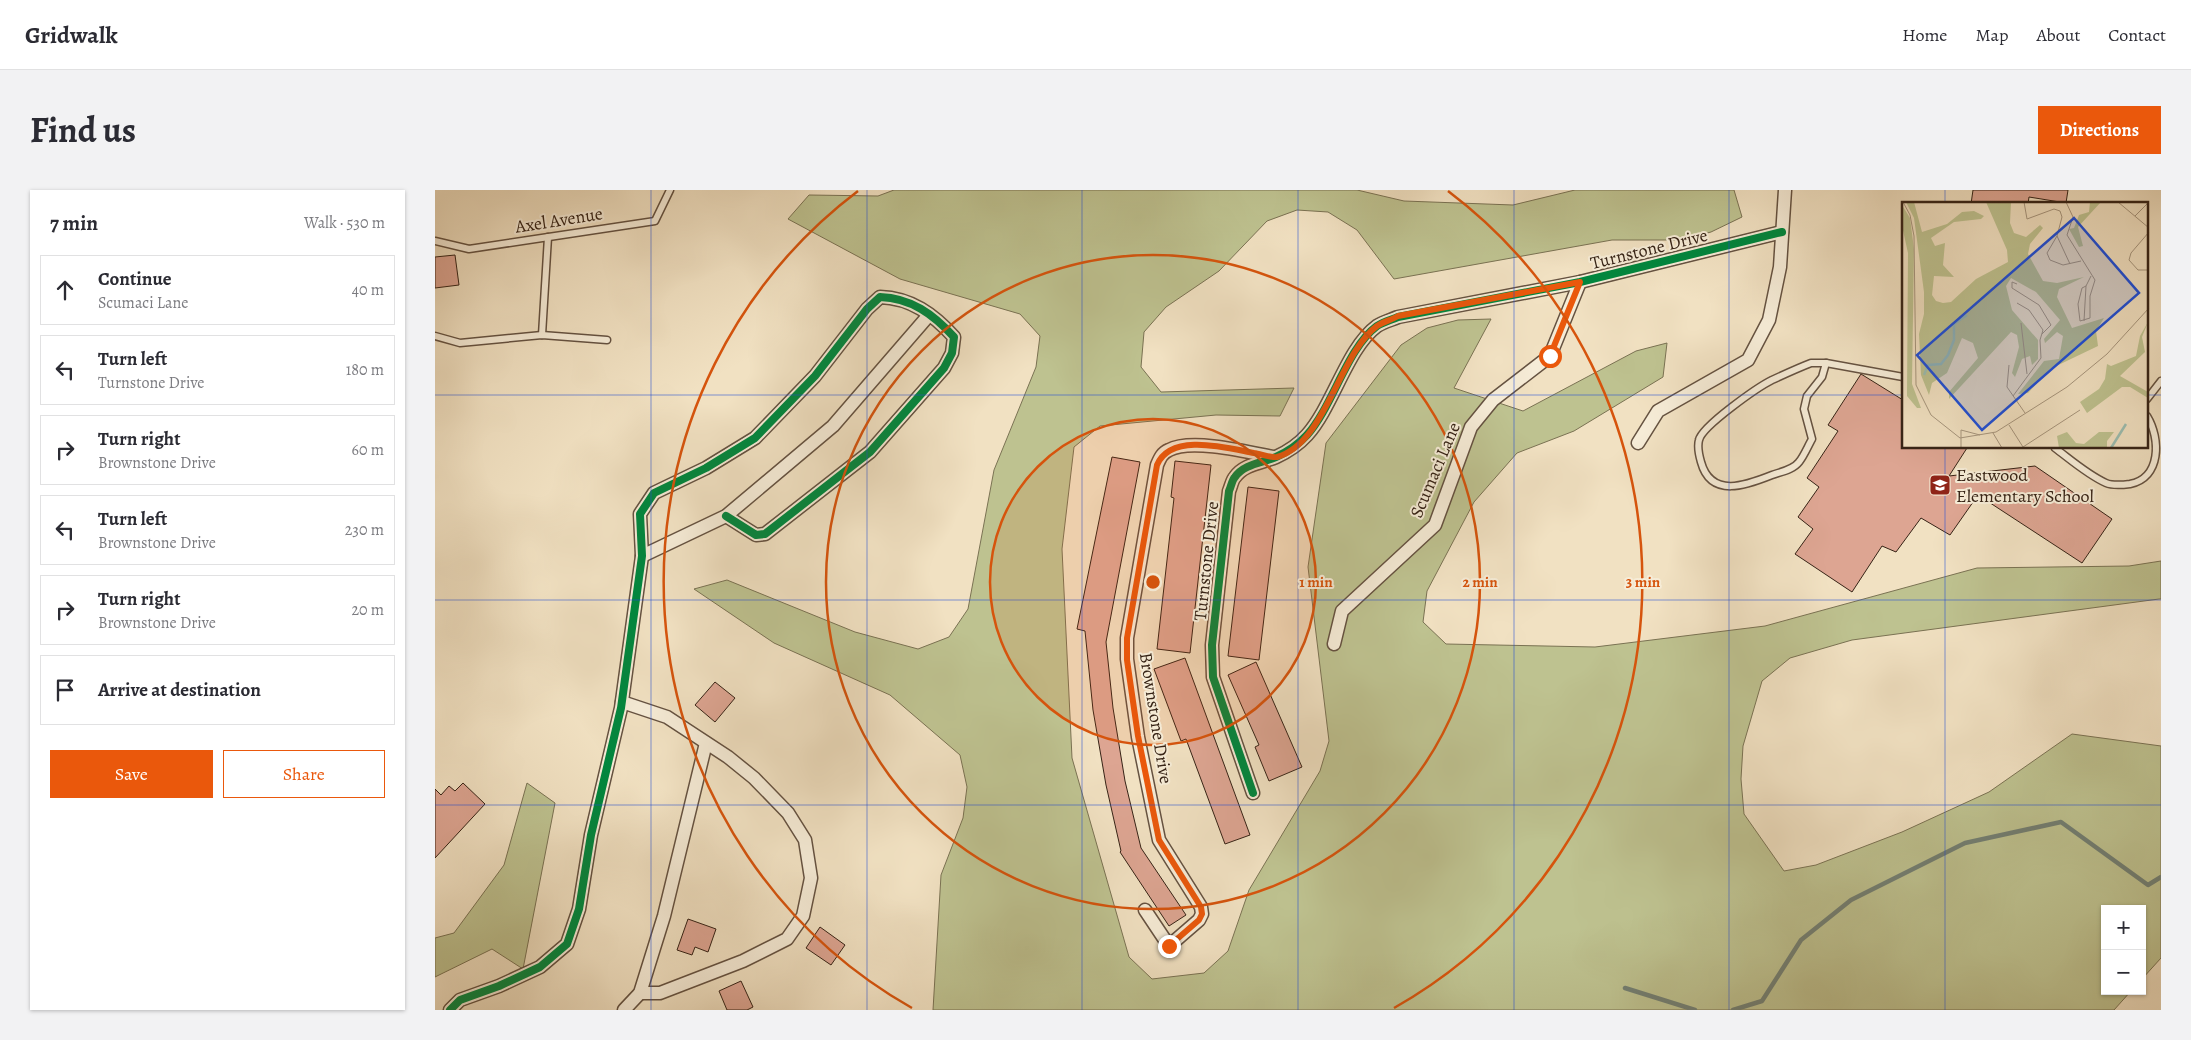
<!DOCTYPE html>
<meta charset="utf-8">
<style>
:root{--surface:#fff;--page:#f2f2f3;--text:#2b2b33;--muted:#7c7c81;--line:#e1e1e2;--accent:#ea580c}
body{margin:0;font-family:Alegreya,serif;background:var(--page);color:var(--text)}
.controls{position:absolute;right:15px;bottom:15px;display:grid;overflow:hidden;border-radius:0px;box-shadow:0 1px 4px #0004}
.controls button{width:45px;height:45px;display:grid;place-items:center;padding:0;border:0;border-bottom:1px solid var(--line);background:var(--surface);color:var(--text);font:25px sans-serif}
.stop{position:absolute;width:15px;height:15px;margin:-11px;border:4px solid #ea580c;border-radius:50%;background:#fff}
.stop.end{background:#ea580c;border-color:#fff;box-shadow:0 1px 5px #0008}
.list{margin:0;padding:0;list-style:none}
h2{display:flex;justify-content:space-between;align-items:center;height:65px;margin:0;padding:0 20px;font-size:21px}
h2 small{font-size:16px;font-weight:400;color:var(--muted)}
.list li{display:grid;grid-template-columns:32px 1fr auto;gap:15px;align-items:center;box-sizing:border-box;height:70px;margin:0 10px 10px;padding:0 10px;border:1px solid var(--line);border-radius:0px}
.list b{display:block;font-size:19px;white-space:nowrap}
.list p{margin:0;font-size:16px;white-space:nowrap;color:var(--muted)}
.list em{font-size:16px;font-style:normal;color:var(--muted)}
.actions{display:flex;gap:10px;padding:15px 20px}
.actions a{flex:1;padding:11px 0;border:1px solid var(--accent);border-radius:0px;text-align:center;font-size:18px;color:var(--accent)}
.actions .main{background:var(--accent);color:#fff}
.icon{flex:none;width:28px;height:28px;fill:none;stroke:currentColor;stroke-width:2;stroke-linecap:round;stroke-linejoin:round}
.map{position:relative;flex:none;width:1726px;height:820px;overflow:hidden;border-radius:0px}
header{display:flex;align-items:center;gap:30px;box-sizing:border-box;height:70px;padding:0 25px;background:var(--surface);border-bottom:1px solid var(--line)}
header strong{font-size:24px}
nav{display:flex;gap:28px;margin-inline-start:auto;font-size:18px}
.intro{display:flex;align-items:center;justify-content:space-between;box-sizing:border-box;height:120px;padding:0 30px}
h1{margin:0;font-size:35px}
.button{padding:12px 22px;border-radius:0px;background:var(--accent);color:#fff;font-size:18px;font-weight:700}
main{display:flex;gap:30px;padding:0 30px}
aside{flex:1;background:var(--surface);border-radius:0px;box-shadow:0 1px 4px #0004}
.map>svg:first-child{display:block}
.green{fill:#bec290;stroke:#7a7253}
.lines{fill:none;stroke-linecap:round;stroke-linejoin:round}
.stream{stroke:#738074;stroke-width:4.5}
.building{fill:#dda592;stroke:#362316}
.lane-casing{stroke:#655241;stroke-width:9}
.street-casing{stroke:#655241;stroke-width:15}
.lane{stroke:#f6ecd7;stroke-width:6}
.street{stroke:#f6ecd7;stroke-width:12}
.cycleway-casing{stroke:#f6ecd7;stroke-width:11}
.cycleway{stroke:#00873e;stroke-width:8}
.route{stroke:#ea580c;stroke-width:6}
.grid{fill:none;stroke:#1d4ed8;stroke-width:1;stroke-opacity:0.55}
.ring{fill:none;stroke:#d6540d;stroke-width:2.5}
.labels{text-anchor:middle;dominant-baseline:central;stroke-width:4;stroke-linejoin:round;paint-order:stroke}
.street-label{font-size:18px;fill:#362316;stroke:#f6ecd7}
.poi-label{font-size:18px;fill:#362316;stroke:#f6ecd7;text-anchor:start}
.inset-river{fill:none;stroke:#9bbeb2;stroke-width:2.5}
.inset-road{fill:none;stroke:#a6957d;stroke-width:1}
.view{fill:#1d4ed8;fill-opacity:0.15;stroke:#1d4ed8;stroke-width:2.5}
.inset-edge{fill:none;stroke:#362316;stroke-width:2.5}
.centre{fill:#d6540d;stroke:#f6ecd7;stroke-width:2.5}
.ring-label{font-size:15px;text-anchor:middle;font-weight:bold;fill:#d6540d;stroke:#f6ecd7;stroke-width:4;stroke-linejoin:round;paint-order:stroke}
</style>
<header>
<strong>Gridwalk</strong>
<nav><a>Home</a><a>Map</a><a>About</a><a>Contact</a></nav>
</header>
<div class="intro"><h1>Find us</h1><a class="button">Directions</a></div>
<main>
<aside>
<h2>7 min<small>Walk · 530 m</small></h2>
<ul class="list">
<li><svg class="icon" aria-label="ahead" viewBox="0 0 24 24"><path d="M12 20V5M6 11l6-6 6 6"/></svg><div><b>Continue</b><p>Scumaci Lane</p></div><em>40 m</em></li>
<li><svg class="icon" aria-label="left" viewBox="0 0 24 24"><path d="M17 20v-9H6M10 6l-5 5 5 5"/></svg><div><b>Turn left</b><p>Turnstone Drive</p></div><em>180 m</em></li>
<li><svg class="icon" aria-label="right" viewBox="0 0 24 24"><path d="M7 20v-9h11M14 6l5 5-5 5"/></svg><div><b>Turn right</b><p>Brownstone Drive</p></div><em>60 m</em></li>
<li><svg class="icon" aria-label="left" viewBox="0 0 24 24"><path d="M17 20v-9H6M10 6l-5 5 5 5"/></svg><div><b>Turn left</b><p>Brownstone Drive</p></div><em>230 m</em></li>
<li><svg class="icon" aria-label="right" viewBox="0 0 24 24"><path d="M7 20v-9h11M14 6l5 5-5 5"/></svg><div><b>Turn right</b><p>Brownstone Drive</p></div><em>20 m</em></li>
<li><svg class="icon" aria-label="arrive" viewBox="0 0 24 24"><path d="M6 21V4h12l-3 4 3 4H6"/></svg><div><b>Arrive at destination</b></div></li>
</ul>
<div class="actions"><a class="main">Save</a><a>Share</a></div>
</aside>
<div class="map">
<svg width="1726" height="820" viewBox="0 0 1726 820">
<rect width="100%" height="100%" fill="#f1e1c2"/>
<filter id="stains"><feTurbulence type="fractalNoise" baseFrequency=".004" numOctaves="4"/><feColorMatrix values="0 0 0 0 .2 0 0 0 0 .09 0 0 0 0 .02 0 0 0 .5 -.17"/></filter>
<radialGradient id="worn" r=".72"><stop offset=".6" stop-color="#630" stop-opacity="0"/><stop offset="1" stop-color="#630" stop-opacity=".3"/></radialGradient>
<g class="green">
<path d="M 459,0 L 922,0 L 969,11 L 1078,15 L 1140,0 L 1299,0 L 1307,27 L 1276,42 L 1245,50 L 1177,50 L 959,89 L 922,40 L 893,22 L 862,20 L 832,31 L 784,81 L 731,117 L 709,142 L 706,177 L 726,202 L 859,198 L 845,226 L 781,225 L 665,236 L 639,257 L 627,359 L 637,568 L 694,767 L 717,789 L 769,783 L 793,761 L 814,700 L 885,581 L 894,551 L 873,377 L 891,253 L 966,155 L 992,138 L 1023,130 L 1056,129 L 1019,198 L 1088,221 L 1201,161 L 1232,153 L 1228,187 L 1139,241 L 1082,263 L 1039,312 L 992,401 L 988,432 L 1011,454 L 1160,457 L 1330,436 L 1542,378 L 1694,376 L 1726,371 L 1726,409 L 1724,409 L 1417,450 L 1355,468 L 1327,491 L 1308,556 L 1306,589 L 1309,624 L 1349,681 L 1381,675 L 1467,642 L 1554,602 L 1637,544 L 1726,556 L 1726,768 L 1707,789 L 1707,719 L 1670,719 L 1670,801 L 1696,801 L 1679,820 L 498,820 L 506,685 L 528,628 L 532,597 L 525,565 L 455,505 L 339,453 L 259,399 L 292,390 L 420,442 L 483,459 L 514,447 L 533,419 L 559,280 L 601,177 L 605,146 L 585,124 L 465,89 L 353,29 L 374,5 L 443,6 Z"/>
<path d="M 92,593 L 120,613 L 88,779 L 57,759 L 0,787 L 0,748 L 19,743 L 69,675 Z"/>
</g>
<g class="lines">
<g class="stream">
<path d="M 1190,798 L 1260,820"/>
<path d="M 1298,820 L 1327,811 L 1366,750 L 1416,710 L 1530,653 L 1626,632 L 1713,695 L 1726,687"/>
</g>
</g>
<g class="building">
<path d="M 1538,0 L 1633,0 L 1631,13 L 1594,7 L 1593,14 L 1536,14 Z"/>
<path d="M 20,65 L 24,95 L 0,98 L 0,67 Z"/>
<path d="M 1426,184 L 1468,210 L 1468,258 L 1532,258 L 1514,286 L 1600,276 L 1677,329 L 1647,373 L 1543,305 L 1515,345 L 1486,328 L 1461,362 L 1447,356 L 1417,402 L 1360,364 L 1378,339 L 1363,327 L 1384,297 L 1372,288 L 1403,241 L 1393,235 Z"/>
<path d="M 677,267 L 705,272 L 671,452 L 678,518 L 690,591 L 706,658 L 751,725 L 734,736 L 685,662 L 686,661 L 671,595 L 658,520 L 650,441 L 642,439 Z"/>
<path d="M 740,271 L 776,275 L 755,463 L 722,459 L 739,308 L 736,307 Z"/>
<path d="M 813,297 L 844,301 L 824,470 L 793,466 Z"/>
<path d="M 750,468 L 815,645 L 790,654 L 751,549 L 746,551 L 719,479 Z"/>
<path d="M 821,472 L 867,577 L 834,591 L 820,557 L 824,555 L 793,485 Z"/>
<path d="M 280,492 L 300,508 L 280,532 L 260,515 Z"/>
<path d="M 28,593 L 50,614 L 0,668 L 0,599 L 6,605 L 14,596 L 20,601 Z"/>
<path d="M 253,729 L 281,739 L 273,762 L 260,757 L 257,765 L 242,760 Z"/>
<path d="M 385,737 L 410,755 L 396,775 L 371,758 Z"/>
<path d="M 306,791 L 318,817 L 312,820 L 292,820 L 284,801 Z"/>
</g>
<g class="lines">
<g class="lane-casing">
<g id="lane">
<path d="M 0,51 L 34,59 L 220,31 L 235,0"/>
<path d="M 107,145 L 113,47"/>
<path d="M 0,146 L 25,153 L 107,145 L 172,150"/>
<path d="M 1376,173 L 1391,173 L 1387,187 L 1372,206 L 1369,219 L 1377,249 C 1373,256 1369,266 1364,272 C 1358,280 1345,282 1337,285 C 1312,295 1276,309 1266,272 C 1264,265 1262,257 1264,250 C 1267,236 1323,197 1337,190 C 1350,184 1363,178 1376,173 Z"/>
<path d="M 1391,173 L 1468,187"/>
<path d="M 1712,209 L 1726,191"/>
<path d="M 1620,258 C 1636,270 1653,285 1671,293 C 1678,296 1687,295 1695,294 C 1726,288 1726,249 1712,226"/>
</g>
</g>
<g class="street-casing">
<g id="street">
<path d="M 1203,253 L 1223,221 L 1313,170 L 1334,130 L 1345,77 L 1350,0"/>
<path d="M 207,366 L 291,326 L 398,236 L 494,125"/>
<path d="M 899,454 L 907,421 L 1000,335 L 1036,237 L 1058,210 L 1115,166 L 1145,92"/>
<path d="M 187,512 L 232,527 L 293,567 L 319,588 L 353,623 L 370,650 L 376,688 L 368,726 L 352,749 L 308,771 L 225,803 L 205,803"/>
<path d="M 818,603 L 778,487 L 777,455 L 794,301 C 796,297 797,290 800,287 C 809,274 827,273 841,267 C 852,262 863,255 872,245 C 898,216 912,158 942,136 C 948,132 956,130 963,127 L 1145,92 L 1347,42"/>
<path d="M 710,720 L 734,756 L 764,730 L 767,724 L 766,717 L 724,650 L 703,547 L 692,469 L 692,448 L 722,275 C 725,268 727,263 734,260 C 756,248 813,262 838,267"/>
<path d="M 15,820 L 25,810 L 64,796 L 105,777 L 132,754 L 144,719 L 156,645 L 186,518 L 207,366 L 205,324 L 219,303 L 271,278 L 320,248 L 380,186 L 432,119 L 445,107 C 476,108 498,124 519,147 L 517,163 L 509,178 L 435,262 L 330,344 L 321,345 L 291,326"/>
<path d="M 189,820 L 205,803 L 229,726 L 271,553"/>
</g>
</g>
<use href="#lane" class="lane"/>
<use href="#street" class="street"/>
<g class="cycleway-casing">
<g id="cycleway">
<path d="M 818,603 L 778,487 L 777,455 L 794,301 C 796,297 797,290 800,287 C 809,274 827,273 841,267 C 852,262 863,255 872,245 C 898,216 912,158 942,136 C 948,132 956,130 963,127 L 1145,92 L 1347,42"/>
<path d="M 15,820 L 25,810 L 64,796 L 105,777 L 132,754 L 144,719 L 156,645 L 186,518 L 207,366 L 205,324 L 219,303 L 271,278 L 320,248 L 380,186 L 432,119 L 445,107 C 476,108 498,124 519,147 L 517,163 L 509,178 L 435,262 L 330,344 L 321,345 L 291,326"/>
</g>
</g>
<use href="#cycleway" class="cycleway"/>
</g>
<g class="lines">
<path class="route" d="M 734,756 L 764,730 L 767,724 L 766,717 L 724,650 L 703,546 L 692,470 L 692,448 L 722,275 C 736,242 792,258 819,263 C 826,264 836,268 842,267 C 891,253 904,164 942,136 C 948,132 956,130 963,126 L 1145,92 L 1115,166"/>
</g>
<path class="grid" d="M 216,0 L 216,820M 432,0 L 432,820M 647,0 L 647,820M 863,0 L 863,820M 1079,0 L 1079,820M 1294,0 L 1294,820M 1510,0 L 1510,14M 0,205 L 1468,205M 1712,205 L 1726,205M 1510,258 L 1510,820M 0,410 L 1726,410M 0,615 L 1726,615"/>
<circle cx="718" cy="392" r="163" fill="#d6540d" fill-opacity=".12"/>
<g class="ring">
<circle cx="718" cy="392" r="163"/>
<circle cx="718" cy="392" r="327"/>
<path d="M477 818A490 490 0 0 1 423 1M1013 1A490 490 0 0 1 959 818"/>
</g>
<defs>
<g id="school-square" transform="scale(1.125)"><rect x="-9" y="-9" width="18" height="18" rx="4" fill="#8f2418" stroke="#f6ecd7"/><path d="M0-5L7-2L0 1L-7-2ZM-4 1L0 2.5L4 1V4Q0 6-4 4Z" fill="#fff"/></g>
</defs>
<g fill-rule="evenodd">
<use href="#school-square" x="1505" y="295"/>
</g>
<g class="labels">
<g class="street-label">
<text transform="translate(124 30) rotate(-9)">Axel Avenue</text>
<text transform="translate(1214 59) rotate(-14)">Turnstone Drive</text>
<text transform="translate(1000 280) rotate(-67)">Scumaci Lane</text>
<text transform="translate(771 371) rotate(-84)">Turnstone Drive</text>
<text transform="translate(721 528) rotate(81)">Brownstone Drive</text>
</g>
<g class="poi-label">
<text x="1521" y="285">Eastwood<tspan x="1521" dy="21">Elementary School</tspan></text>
</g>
</g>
<g transform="translate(1467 12)">
<rect width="246" height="246" fill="#f1e1c2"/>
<path d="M 4,0 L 12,0 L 20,30 L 45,22 L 60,10 L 72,9 L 82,14 L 79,17 L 52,20 L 29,36 L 33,44 L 43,41 L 41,63 L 52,75 L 32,74 L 30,93 L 34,99 L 41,101 L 49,100 L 74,77 L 106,60 L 105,48 L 84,0 L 109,0 L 108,21 L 112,31 L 124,35 L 138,23 L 141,26 L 128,42 L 126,52 L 141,79 L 155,81 L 182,75 L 157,87 L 155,95 L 170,126 L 202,116 L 194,129 L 196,144 L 148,167 L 126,191 L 116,192 L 142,159 L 157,157 L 161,134 L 155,130 L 143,141 L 142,137 L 158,118 L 134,90 L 109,76 L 104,84 L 110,108 L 136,138 L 136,157 L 130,163 L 128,154 L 120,157 L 113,175 L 110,171 L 117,145 L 115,133 L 109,130 L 47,197 L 47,190 L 76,156 L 71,141 L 60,136 L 45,171 L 30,181 L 27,193 L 19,173 L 17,132 L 22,112 L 22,90 L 12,16 ZM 188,0 L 199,0 L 176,25 L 181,44 L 177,45 L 167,27 L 172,26 L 177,13 L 187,10 ZM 0,3 L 8,16 L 12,47 L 10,182 L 19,206 L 15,206 L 5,194 L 6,51 L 0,24 ZM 246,120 L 240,135 L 243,150 L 218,174 L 246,190 L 246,196 L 228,185 L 220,185 L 185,211 L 178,200 L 197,187 L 203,177 L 205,162 L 209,164 L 234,154 L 238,134 ZM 165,230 L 174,241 L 182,242 L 197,230 L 212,230 L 205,239 L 205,246 L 157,246 L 155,234 Z" fill="#bec290"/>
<path class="inset-river" d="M 22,173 L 26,163 L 39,162 L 46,153 L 52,138 L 52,122 L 65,113M 209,246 L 224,222"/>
<path class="inset-road" d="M 1,0 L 8,13 L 12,34 L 14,183 L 29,213 L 58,236M 122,0 L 125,17 L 152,7 L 158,9 L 160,15M 164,0 L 171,15 L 165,33 L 193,78 L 188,94 L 188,116 L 178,119 L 176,102 L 180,86 L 184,84M 216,0 L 247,26M 233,14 L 247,0M 160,15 L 155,34 L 168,62M 247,30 L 229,51 L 227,58 L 236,68 L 247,68M 155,34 L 145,51 L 148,58 L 161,63 L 179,59M 115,82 L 110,80 L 110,86 L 137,103 L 149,123 L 140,132M 182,119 L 184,84 L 189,74M 119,121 L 125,172M 107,163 L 105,185 L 123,211M 111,194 L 139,156 L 138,138 L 141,128 L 127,108 L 115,101M 107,223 L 121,245M 91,231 L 100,246M 58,236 L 94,230 L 165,185 L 205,152 L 247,106M 121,245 L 178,208M 59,246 L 59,228 L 78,233"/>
<path class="view" d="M 172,16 L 237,91 L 80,228 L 15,153 Z"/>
<rect width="246" height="246" class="inset-edge"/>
</g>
<circle cx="718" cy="392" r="8" class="centre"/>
<g class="ring-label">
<text x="881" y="397">1 min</text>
<text x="1045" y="397">2 min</text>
<text x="1208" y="397">3 min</text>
</g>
<rect width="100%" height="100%" filter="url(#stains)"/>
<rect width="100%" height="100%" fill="url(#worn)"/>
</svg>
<div class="controls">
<button>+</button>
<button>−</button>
</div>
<div class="stop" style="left:1115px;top:166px"></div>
<div class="stop end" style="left:734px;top:756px"></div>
</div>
</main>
